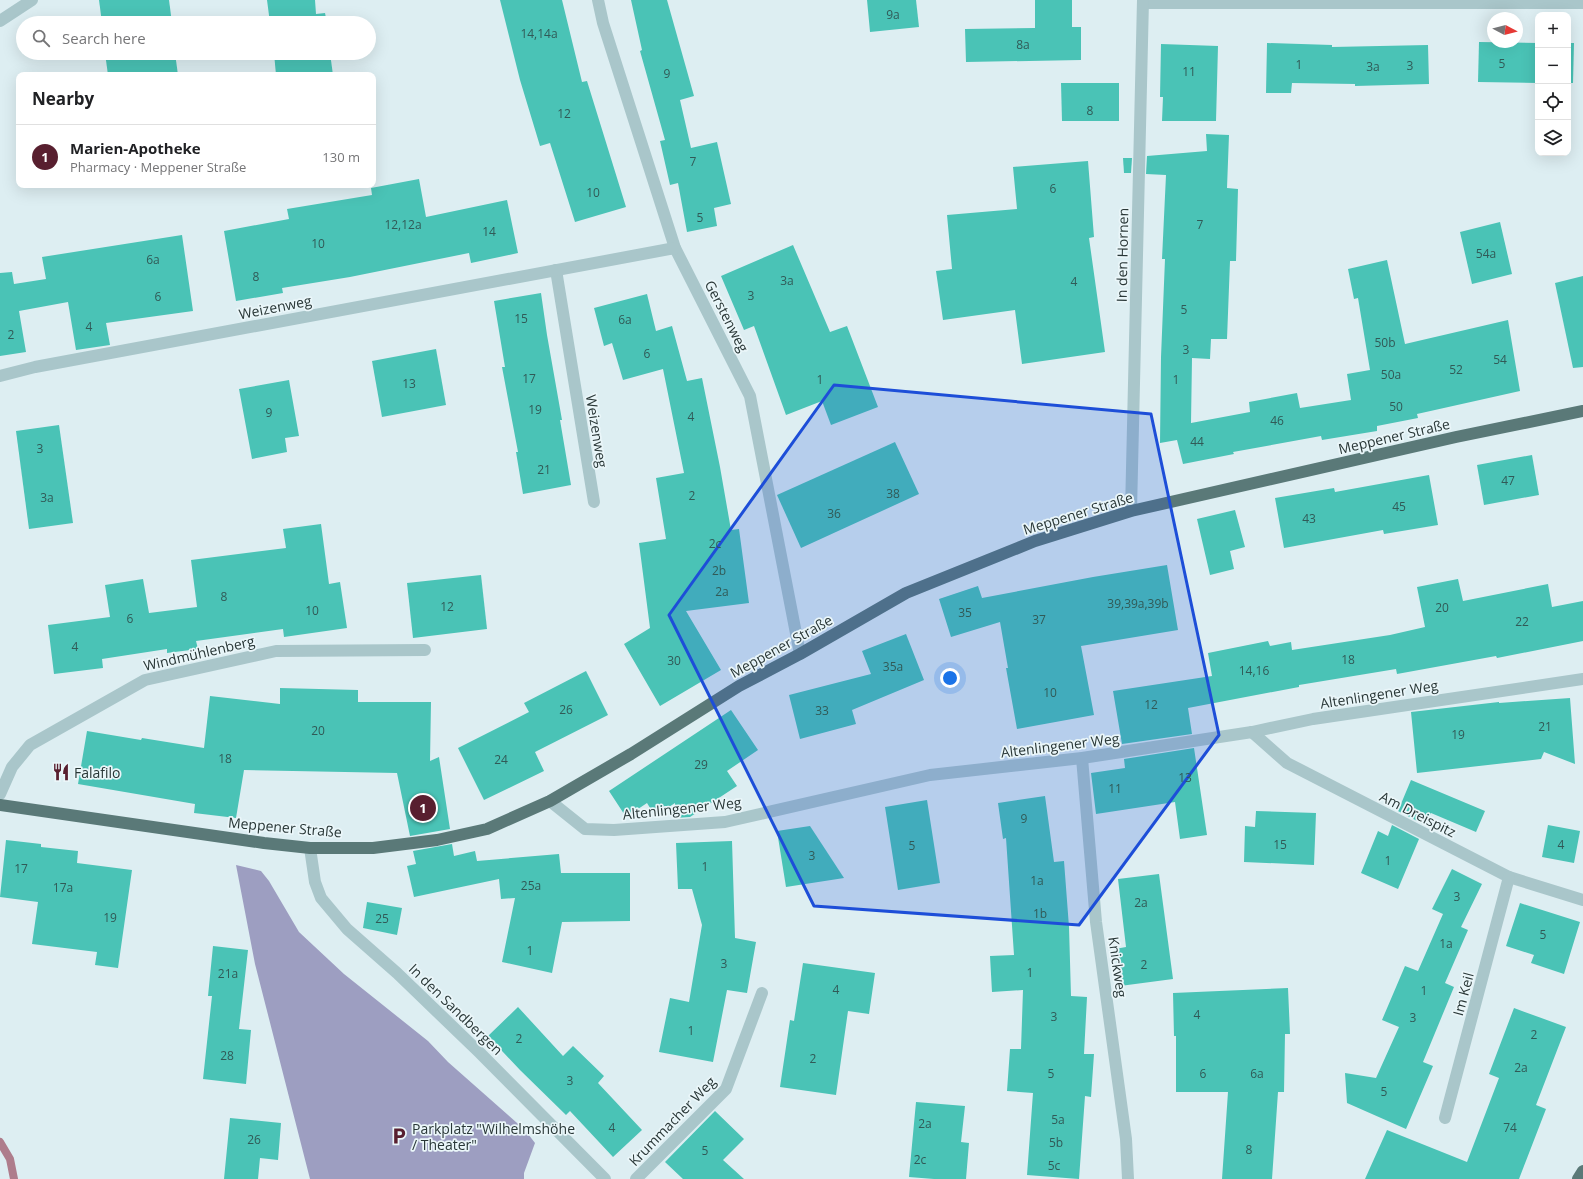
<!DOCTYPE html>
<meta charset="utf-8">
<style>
:root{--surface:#fff;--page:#f2f2f2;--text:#202124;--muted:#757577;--line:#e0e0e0;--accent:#581f2f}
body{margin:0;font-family:"Open Sans",sans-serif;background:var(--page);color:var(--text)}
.controls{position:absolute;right:12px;top:12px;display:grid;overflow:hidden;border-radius:8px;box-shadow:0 4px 16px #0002}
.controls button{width:36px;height:36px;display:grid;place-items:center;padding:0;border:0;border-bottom:1px solid var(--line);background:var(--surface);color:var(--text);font:20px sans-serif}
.compass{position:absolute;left:1487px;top:12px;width:36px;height:36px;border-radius:50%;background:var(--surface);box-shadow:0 4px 16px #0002;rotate:97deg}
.you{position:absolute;left:950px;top:678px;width:14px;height:14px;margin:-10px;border:3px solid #fff;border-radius:50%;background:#1a73e8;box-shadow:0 0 0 6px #1a73e833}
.badge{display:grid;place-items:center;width:26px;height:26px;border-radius:50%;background:var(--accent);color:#fff;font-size:13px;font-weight:700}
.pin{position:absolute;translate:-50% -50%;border:2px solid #fff;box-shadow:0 1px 4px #0006}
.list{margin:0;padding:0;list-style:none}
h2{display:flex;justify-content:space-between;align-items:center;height:52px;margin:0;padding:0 16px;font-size:17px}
h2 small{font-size:13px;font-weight:400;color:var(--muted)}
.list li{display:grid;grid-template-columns:26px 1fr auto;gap:12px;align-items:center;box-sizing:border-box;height:64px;padding:0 16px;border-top:1px solid var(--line)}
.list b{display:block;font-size:15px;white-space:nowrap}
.list p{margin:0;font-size:13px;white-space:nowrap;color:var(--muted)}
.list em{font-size:13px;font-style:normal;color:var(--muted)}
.icon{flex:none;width:22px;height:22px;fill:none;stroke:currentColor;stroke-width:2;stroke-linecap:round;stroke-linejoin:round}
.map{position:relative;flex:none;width:1583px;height:1179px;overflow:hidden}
.search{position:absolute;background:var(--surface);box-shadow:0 4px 16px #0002;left:16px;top:16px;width:360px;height:44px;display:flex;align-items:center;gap:10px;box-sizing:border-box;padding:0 14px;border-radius:22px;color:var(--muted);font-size:15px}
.panel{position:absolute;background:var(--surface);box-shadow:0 4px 16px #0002;left:16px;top:72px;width:360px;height:116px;border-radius:8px}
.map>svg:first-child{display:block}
.green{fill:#9d9ec1}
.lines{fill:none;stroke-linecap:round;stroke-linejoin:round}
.stream{stroke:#ae7d8c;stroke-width:8}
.building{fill:#4ac3b6}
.minor{stroke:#a9c6ca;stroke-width:12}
.major{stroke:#5a7978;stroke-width:12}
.marked{fill:#1d4ed8;fill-opacity:0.2;stroke:#1d4ed8;stroke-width:3;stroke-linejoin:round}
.labels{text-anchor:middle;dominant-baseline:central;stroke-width:3.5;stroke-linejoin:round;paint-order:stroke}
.number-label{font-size:12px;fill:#315a57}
.street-label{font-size:14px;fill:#293737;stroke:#eaf6f9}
.poi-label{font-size:14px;fill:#293737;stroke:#eaf6f9;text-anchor:start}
</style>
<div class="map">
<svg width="1583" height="1179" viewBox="0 0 1583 1179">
<rect width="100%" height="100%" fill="#ddeef2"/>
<path class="green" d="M 236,865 L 261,871 L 269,881 L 299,932 L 344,974 L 428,1041 L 448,1062 L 525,1130 L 535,1143 L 524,1173 L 524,1179 L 310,1179 L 255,964 Z"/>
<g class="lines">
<path class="stream" d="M 0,1142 L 10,1159 L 14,1179"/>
</g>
<g class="building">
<path d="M 99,0 L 169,0 L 172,23 L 102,23 Z"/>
<path d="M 267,0 L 315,0 L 316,14 L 325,13 L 327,23 L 270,23 Z"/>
<path d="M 500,0 L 562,0 L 582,82 L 587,81 L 626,207 L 575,222 L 550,143 L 540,146 L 520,80 Z"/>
<path d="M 631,0 L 667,0 L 694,96 L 680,100 L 691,148 L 717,142 L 731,204 L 714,208 L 717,226 L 687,232 L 678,183 L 670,185 L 660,141 L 665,140 L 640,51 L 642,50 Z"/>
<path d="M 867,0 L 916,0 L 919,27 L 870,32 Z"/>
<path d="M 1035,0 L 1072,0 L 1072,27 L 1081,27 L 1081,60 L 966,62 L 965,29 L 1035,28 Z"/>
<path d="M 1479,42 L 1538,43 L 1538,83 L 1478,82 Z"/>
<path d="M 1267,43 L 1332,45 L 1332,47 L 1428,45 L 1429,84 L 1355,86 L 1355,84 L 1292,83 L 1291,93 L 1266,93 Z"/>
<path d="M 1568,43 L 1574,43 L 1573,83 L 1568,83 Z"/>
<path d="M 1161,44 L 1218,46 L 1216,121 L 1162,121 L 1163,97 L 1160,97 Z"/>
<path d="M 105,53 L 175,53 L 178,75 L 108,75 Z"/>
<path d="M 274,53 L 330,53 L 333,75 L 276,75 Z"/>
<path d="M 1061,83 L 1119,83 L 1119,121 L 1062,121 Z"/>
<path d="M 1206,134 L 1229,135 L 1227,188 L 1238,189 L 1236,261 L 1230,261 L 1227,339 L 1211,339 L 1210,359 L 1192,358 L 1191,423 L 1250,412 L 1249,402 L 1297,393 L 1300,408 L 1351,400 L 1347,374 L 1370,370 L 1358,298 L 1354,299 L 1348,269 L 1387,260 L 1405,344 L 1508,320 L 1520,391 L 1417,414 L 1418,418 L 1377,426 L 1377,431 L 1322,440 L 1321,436 L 1233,452 L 1234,454 L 1183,464 L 1177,440 L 1160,443 L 1161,357 L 1165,259 L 1162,259 L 1166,175 L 1146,174 L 1147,156 L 1207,151 Z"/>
<path d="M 1123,158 L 1132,158 L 1131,173 L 1124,173 Z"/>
<path d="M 1088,161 L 1094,237 L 1089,238 L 1105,352 L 1022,364 L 1015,310 L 943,320 L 936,271 L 952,269 L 947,215 L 1017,209 L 1013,167 Z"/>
<path d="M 419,179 L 426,217 L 507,200 L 518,253 L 471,263 L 469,253 L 350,277 L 282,288 L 283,293 L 236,301 L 224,231 L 289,219 L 287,209 L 372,195 L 371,188 Z"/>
<path d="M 1500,222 L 1512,274 L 1472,284 L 1460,232 Z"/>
<path d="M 182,235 L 193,311 L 106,323 L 110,345 L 76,350 L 68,302 L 19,311 L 26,352 L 0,356 L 0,273 L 12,272 L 14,284 L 46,279 L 42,257 Z"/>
<path d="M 793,245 L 830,332 L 847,326 L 878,407 L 831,425 L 822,401 L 786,415 L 754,326 L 744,330 L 721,276 Z"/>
<path d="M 1583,276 L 1583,367 L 1573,368 L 1555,283 Z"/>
<path d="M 541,293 L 547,335 L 562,420 L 560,420 L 571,485 L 523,494 L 516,452 L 518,452 L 502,367 L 505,367 L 494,301 Z"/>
<path d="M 647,294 L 656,331 L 672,326 L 687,381 L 702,378 L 720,467 L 731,530 L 739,529 L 749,603 L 686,611 L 721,670 L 660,706 L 624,644 L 650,628 L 639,543 L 666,539 L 656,478 L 684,473 L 663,369 L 623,380 L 612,343 L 604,346 L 594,308 Z"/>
<path d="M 436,349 L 446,405 L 382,417 L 372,361 Z"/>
<path d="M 289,380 L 299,436 L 285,438 L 287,452 L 252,459 L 239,389 Z"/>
<path d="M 59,425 L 73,523 L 29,529 L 16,431 Z"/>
<path d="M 895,442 L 919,494 L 801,548 L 777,495 Z"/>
<path d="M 1532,455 L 1539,495 L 1484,505 L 1477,465 Z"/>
<path d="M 1429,475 L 1438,525 L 1384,534 L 1383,530 L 1284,548 L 1275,498 L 1334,488 L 1335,492 Z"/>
<path d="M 1235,510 L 1245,547 L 1230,551 L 1234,569 L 1210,575 L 1197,519 Z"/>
<path d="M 321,524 L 329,584 L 340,582 L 347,628 L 284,637 L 283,629 L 196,641 L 198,649 L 167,653 L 167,649 L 102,659 L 103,668 L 54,674 L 48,625 L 110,617 L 105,585 L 143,579 L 149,613 L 197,607 L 191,560 L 286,548 L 283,529 Z"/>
<path d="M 1167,565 L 1178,630 L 1081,646 L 1094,715 L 1017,729 L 1006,668 L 1008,668 L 1000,622 L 951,637 L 939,599 L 978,586 L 982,598 L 1093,577 Z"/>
<path d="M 481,575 L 487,629 L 413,638 L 407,583 Z"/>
<path d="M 1458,579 L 1463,601 L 1548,584 L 1552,607 L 1583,601 L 1583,641 L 1497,658 L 1496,656 L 1397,674 L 1396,669 L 1299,685 L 1299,687 L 1188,708 L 1192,734 L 1122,744 L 1113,691 L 1212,676 L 1208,653 L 1268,641 L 1270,646 L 1291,642 L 1292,650 L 1390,635 L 1425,627 L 1417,587 Z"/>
<path d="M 906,634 L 924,680 L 852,710 L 856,724 L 800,739 L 789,695 L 871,674 L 862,651 Z"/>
<path d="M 586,671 L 608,715 L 535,752 L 544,771 L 484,800 L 458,748 L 529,712 L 524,703 Z"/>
<path d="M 280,688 L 358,690 L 358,702 L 431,702 L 430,761 L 439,757 L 450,829 L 410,836 L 397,773 L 244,770 L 236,818 L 194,813 L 195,804 L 78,784 L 87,731 L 141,740 L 142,738 L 204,748 L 210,696 L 280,704 Z"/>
<path d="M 1570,698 L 1575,764 L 1544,752 L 1541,759 L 1417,773 L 1411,712 L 1499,702 L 1499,703 Z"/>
<path d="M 731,710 L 758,750 L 727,771 L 737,786 L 690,817 L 675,818 L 675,803 L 655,816 L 647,803 L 626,817 L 609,791 Z"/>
<path d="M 1194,748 L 1207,835 L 1180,839 L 1175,802 L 1096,814 L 1091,773 L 1125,768 L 1124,759 Z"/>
<path d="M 1411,780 L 1485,811 L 1476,832 L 1431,813 L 1425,825 L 1398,811 Z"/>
<path d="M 1045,796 L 1054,862 L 1064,861 L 1069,927 L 1071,996 L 1087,997 L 1084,1054 L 1094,1054 L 1091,1097 L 1085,1096 L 1079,1179 L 1027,1175 L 1033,1093 L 1007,1091 L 1010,1049 L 1021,1049 L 1023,990 L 992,992 L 990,956 L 1014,955 L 1006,838 L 1003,839 L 998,803 Z"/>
<path d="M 927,800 L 940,883 L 898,890 L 885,807 Z"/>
<path d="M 1256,811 L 1316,813 L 1314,865 L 1244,862 L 1245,826 L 1255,827 Z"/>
<path d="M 1392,825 L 1419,839 L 1398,889 L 1361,873 L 1378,831 L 1388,836 Z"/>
<path d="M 1548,825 L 1580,831 L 1574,863 L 1542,857 Z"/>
<path d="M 810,826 L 844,878 L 786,887 L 777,831 Z"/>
<path d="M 6,840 L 41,844 L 41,847 L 78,851 L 77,863 L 132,870 L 118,968 L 95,965 L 97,952 L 32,944 L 38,902 L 0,897 Z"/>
<path d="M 732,841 L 735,938 L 756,942 L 747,993 L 727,990 L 713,1062 L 659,1052 L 670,998 L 689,1002 L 702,925 L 692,889 L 678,889 L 676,843 Z"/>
<path d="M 452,844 L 454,856 L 475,851 L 477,861 L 559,854 L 561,873 L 630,873 L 630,921 L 562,922 L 552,973 L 502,962 L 515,898 L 501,899 L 499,879 L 414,897 L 407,866 L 416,864 L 413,851 Z"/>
<path d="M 1452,869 L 1482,884 L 1461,927 L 1468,930 L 1445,983 L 1454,987 L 1423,1062 L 1433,1066 L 1406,1129 L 1347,1103 L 1345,1073 L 1376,1078 L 1399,1027 L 1382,1020 L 1405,966 L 1418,971 L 1443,914 L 1432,909 Z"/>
<path d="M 1159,874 L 1173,979 L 1120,986 L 1115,949 L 1126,947 L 1118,879 Z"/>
<path d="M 367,902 L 402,908 L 397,935 L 363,928 Z"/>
<path d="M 1520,903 L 1580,922 L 1564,974 L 1531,963 L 1534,955 L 1506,946 Z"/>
<path d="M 213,946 L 248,950 L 239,1029 L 251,1030 L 246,1084 L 203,1079 L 212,996 L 208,996 Z"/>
<path d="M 803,963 L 875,973 L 869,1014 L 848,1011 L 836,1095 L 780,1087 L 790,1020 L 794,1021 Z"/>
<path d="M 1288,988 L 1290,1034 L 1285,1034 L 1284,1092 L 1278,1092 L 1272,1179 L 1222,1179 L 1228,1092 L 1176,1092 L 1176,1036 L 1174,1036 L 1173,993 Z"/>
<path d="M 518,1007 L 563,1056 L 573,1046 L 604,1076 L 598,1083 L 642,1130 L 613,1157 L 570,1111 L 566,1115 L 520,1070 L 488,1036 Z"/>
<path d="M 1514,1008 L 1566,1027 L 1536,1105 L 1546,1109 L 1519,1179 L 1365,1179 L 1387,1130 L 1467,1162 L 1499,1078 L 1489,1074 Z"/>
<path d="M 916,1102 L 965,1106 L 961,1142 L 969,1143 L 966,1179 L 934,1179 L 909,1177 Z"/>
<path d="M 715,1111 L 744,1139 L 723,1160 L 744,1179 L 683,1179 L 665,1162 Z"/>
<path d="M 230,1118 L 281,1123 L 278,1160 L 260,1158 L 258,1179 L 224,1179 Z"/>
</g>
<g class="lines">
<g class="minor">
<path d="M 598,0 L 603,23 L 675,248 L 750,396 L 800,654"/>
<path d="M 1143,3 L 1583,3"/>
<path d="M 0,21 L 32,0"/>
<path d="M 556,270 L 594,502"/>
<path d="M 0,376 L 35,367 L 675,248"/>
<path d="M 1131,511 L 1143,0"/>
<path d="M 1252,732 L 1287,763 L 1509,877 L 1583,900"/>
<path d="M 1082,758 L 1096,922 L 1126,1139 L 1128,1179"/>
<path d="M 0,794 L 12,767 L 30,745 L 145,680 L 276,651 L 425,650"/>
<path d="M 550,801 L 585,829 L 614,830 L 725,822 L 930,775 L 1082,758 L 1252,732 L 1313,719 L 1583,679"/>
<path d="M 310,848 L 315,882 L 321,898 L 347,929 L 397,973 L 480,1053 L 605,1179"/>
<path d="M 1445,1118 L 1509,877"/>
<path d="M 636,1179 L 726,1089 L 762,993"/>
</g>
<g class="major">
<path d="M 0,805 L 264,843 L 310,848 L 373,848 L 437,840 L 487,829 L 550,801 L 631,754 L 739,686 L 800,654 L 906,593 L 1035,541 L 1131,511 L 1456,437 L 1583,411"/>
<path d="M 1578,1179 L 1583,1171"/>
</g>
</g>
<path class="marked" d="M 834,385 L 1151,414 L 1219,735 L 1079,925 L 814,906 L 669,615 Z"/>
<defs>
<g id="restaurant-bare" transform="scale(1.38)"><path d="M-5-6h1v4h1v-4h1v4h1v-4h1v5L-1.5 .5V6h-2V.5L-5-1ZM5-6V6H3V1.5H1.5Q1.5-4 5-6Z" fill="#581f2f" stroke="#eaf6f9" stroke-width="2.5" paint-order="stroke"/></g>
<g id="parking-bare" transform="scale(1.38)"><path d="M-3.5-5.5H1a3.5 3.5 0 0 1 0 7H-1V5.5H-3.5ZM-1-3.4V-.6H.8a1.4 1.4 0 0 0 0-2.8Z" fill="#581f2f" stroke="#eaf6f9" stroke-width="2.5" paint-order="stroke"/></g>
</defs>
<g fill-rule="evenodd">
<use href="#restaurant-bare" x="61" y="772"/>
<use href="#parking-bare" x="399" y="1136"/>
</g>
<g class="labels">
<g class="number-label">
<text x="893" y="14">9a</text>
<text x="539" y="33">14,14a</text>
<text x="1023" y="44">8a</text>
<text x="1502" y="63">5</text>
<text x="1299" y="64">1</text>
<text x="1410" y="65">3</text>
<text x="1373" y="66">3a</text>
<text x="1189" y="71">11</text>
<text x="667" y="73">9</text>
<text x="1090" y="110">8</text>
<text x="564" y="113">12</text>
<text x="693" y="161">7</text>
<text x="1053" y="188">6</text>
<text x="593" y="192">10</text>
<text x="700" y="217">5</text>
<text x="403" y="224">12,12a</text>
<text x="1200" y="224">7</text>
<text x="489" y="231">14</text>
<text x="318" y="243">10</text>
<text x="1486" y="253">54a</text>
<text x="153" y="259">6a</text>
<text x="256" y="276">8</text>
<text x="787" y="280">3a</text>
<text x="1074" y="281">4</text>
<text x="751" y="295">3</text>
<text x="158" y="296">6</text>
<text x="1184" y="309">5</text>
<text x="521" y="318">15</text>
<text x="625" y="319">6a</text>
<text x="89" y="326">4</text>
<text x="11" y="334">2</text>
<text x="1385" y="342">50b</text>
<text x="1186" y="349">3</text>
<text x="647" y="353">6</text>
<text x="1500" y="359">54</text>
<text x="1456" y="369">52</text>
<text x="1391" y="374">50a</text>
<text x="529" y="378">17</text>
<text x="820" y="379">1</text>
<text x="1176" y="379">1</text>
<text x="409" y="383">13</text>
<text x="1396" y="406">50</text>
<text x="535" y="409">19</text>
<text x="269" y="412">9</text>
<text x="691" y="416">4</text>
<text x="1277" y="420">46</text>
<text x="1197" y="441">44</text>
<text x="40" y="448">3</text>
<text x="544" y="469">21</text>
<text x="1508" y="480">47</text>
<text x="893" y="493">38</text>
<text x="692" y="495">2</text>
<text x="47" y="497">3a</text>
<text x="1399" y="506">45</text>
<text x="834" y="513">36</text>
<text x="1309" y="518">43</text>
<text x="715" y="543">2c</text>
<text x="719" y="570">2b</text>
<text x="722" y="591">2a</text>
<text x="224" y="596">8</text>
<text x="1138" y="603">39,39a,39b</text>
<text x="447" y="606">12</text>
<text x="1442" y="607">20</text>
<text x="312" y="610">10</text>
<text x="965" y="612">35</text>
<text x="130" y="618">6</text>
<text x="1039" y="619">37</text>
<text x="1522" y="621">22</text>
<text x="75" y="646">4</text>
<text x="1348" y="659">18</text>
<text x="674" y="660">30</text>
<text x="893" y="666">35a</text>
<text x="1254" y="670">14,16</text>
<text x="1050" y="692">10</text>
<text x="1151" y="704">12</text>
<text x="566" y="709">26</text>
<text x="822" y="710">33</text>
<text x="1545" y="726">21</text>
<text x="318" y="730">20</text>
<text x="1458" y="734">19</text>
<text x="225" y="758">18</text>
<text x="501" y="759">24</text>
<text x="701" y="764">29</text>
<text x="1185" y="777">13</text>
<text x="1115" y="788">11</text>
<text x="1024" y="818">9</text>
<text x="1280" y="844">15</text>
<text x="1561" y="844">4</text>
<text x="912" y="845">5</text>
<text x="812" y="855">3</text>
<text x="1388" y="860">1</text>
<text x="705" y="866">1</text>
<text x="21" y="868">17</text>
<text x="1037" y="880">1a</text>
<text x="531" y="885">25a</text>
<text x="63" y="887">17a</text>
<text x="1457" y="896">3</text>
<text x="1141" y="902">2a</text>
<text x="1040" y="913">1b</text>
<text x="110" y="917">19</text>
<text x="382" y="918">25</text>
<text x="1543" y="934">5</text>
<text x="1446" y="943">1a</text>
<text x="530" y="950">1</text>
<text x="724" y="963">3</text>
<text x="1144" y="964">2</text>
<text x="1030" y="972">1</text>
<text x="228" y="973">21a</text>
<text x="836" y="989">4</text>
<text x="1424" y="990">1</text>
<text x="1197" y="1014">4</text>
<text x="1054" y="1016">3</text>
<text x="1413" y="1017">3</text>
<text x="691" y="1030">1</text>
<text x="1534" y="1034">2</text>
<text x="519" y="1038">2</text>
<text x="227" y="1055">28</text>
<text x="813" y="1058">2</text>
<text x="1521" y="1067">2a</text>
<text x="1051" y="1073">5</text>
<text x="1203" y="1073">6</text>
<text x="1257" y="1073">6a</text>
<text x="570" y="1080">3</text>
<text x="1384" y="1091">5</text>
<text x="1058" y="1119">5a</text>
<text x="925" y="1123">2a</text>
<text x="612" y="1127">4</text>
<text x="1510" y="1127">74</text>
<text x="254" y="1139">26</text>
<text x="1056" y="1142">5b</text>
<text x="1249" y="1149">8</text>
<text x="705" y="1150">5</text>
<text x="920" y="1159">2c</text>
<text x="1054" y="1165">5c</text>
</g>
<g class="street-label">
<text transform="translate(1122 255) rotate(-89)">In den Hornen</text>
<text transform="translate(275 307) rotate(-11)">Weizenweg</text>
<text transform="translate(727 316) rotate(63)">Gerstenweg</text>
<text transform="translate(597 431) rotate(81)">Weizenweg</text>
<text transform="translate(1394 436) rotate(-13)">Meppener Straße</text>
<text transform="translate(1078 513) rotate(-17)">Meppener Straße</text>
<text transform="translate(781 646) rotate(-29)">Meppener Straße</text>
<text transform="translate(199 653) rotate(-13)">Windmühlenberg</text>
<text transform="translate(1379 694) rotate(-9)">Altenlingener Weg</text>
<text transform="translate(1060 745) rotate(-7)">Altenlingener Weg</text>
<text transform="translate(682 808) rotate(-6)">Altenlingener Weg</text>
<text transform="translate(1418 814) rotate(27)">Am Dreispitz</text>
<text transform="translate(285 827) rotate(5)">Meppener Straße</text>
<text transform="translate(1118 967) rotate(82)">Knickweg</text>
<text transform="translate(1463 994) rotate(-75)">Im Keil</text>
<text transform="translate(456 1009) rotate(44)">In den Sandbergen</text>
<text transform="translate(672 1121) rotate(-46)">Krummacher Weg</text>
</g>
<g class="poi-label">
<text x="74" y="772">Falafilo</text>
<text x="412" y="1128">Parkplatz "Wilhelmshöhe<tspan x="412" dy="16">/ Theater"</tspan></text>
</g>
</g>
</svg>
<div class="controls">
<button>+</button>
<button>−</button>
<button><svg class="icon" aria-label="locate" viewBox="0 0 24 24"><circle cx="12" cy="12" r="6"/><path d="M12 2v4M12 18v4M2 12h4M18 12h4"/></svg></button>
<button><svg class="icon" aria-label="layers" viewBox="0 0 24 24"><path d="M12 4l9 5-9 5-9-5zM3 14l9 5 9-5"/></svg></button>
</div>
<svg class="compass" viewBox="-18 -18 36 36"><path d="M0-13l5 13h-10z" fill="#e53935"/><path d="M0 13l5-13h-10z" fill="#757577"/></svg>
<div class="you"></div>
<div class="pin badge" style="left:423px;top:808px">1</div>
<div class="search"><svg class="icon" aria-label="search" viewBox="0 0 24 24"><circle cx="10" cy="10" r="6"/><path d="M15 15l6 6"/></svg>Search here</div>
<section class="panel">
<h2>Nearby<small></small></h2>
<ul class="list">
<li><span class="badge">1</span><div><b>Marien-Apotheke</b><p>Pharmacy · Meppener Straße</p></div><em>130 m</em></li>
</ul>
</section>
</div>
